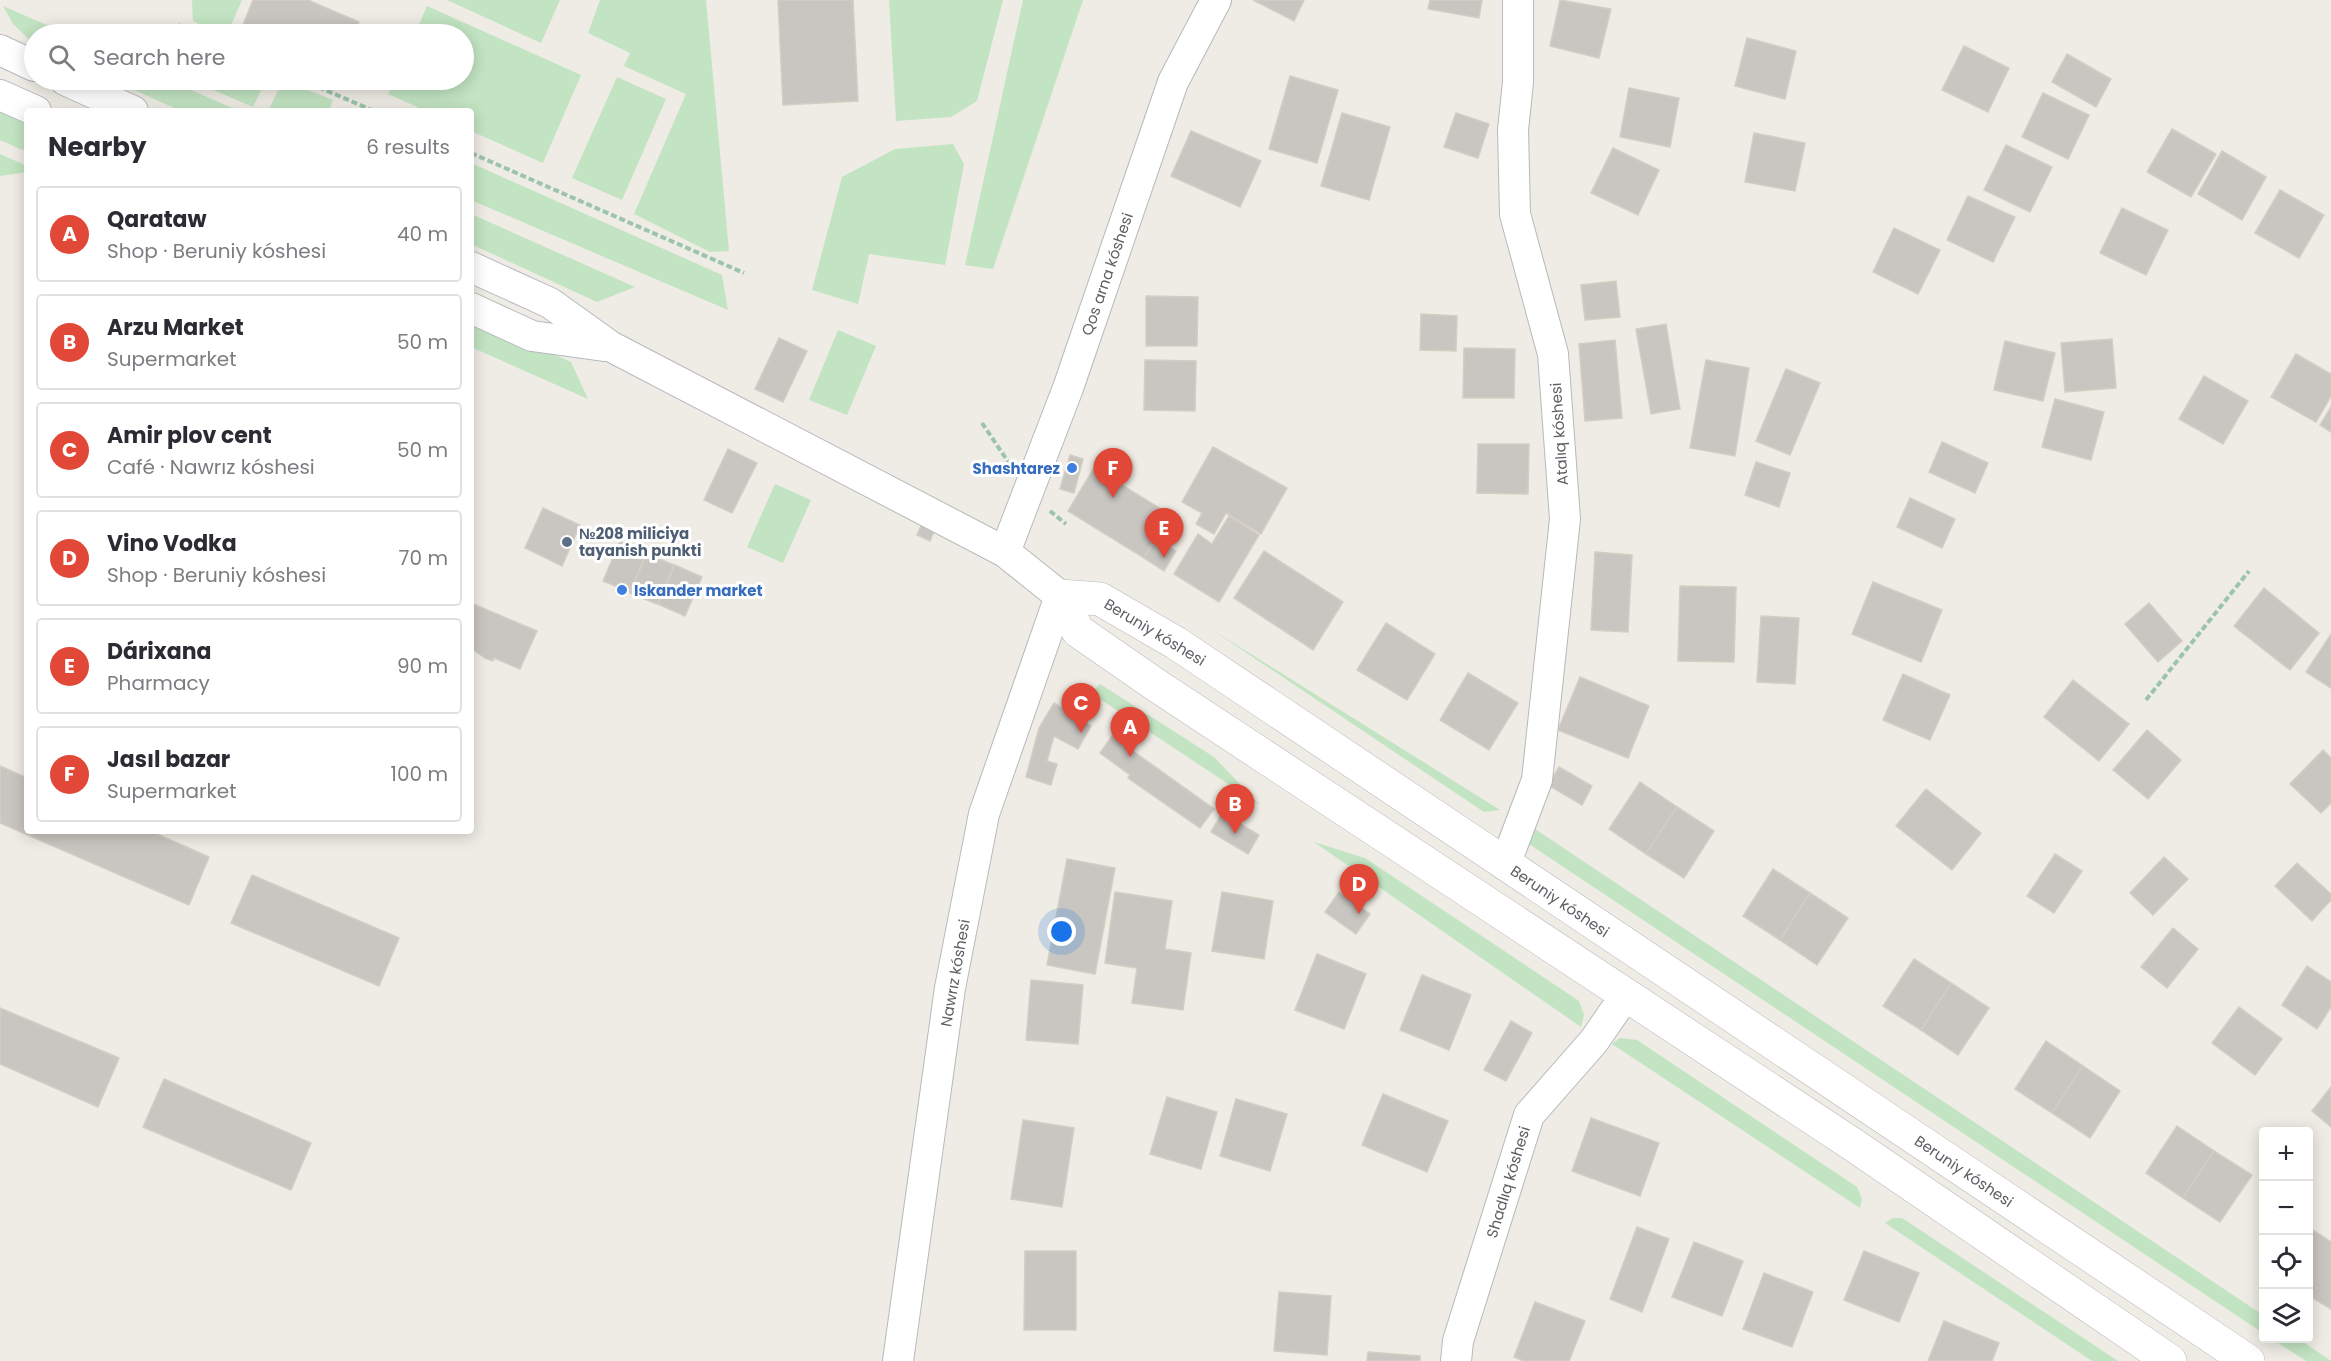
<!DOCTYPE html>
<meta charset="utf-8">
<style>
:root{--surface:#fff;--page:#f2f2f3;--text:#2b2b33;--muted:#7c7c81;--line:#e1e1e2;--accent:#e14837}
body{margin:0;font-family:Poppins,sans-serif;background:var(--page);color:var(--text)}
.controls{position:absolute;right:18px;bottom:18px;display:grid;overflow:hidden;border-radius:6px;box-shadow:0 3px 15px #0003}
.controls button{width:54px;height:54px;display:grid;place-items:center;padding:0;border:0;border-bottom:2px solid var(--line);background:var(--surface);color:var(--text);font:30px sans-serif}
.you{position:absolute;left:1062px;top:932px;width:21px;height:21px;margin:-15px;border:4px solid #fff;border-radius:50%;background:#1a73e8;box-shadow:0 0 0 9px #1a73e833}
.badge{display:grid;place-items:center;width:39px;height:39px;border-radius:50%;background:var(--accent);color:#fff;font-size:20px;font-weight:700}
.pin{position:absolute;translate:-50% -50px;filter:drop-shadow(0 2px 3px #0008)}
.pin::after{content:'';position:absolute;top:32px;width:21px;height:18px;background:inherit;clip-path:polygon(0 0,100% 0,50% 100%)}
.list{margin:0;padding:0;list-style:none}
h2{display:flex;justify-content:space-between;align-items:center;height:78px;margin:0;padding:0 24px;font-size:26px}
h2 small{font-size:20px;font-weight:400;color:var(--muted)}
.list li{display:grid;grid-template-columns:39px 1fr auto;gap:18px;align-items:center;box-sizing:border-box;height:96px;margin:0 12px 12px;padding:0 12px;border:2px solid var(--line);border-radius:6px}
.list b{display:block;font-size:22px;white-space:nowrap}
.list p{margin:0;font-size:20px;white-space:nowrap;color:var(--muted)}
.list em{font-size:20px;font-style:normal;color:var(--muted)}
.icon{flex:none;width:33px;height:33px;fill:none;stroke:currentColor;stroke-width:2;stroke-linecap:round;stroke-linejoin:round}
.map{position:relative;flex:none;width:2331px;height:1361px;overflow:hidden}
.search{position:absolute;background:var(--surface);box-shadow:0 3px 15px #0003;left:24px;top:24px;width:450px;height:66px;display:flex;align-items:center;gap:15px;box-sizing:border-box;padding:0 21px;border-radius:33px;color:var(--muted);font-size:22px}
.panel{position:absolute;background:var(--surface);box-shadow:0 3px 15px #0003;left:24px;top:108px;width:450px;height:726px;border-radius:6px}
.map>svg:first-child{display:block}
.green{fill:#c2e4c2}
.building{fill:#c9c6c1;stroke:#d2cec3;stroke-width:1.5}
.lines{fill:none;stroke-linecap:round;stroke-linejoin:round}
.street-casing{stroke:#b6b9bd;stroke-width:32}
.secondary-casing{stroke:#b7babf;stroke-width:34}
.path{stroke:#9bc4a8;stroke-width:4;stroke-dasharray:6 3;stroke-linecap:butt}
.street{stroke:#fff;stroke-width:30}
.secondary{stroke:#fff;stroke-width:33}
.shop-dot{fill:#3f7fe0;stroke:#fff;stroke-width:2}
.service-dot{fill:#5c6f8a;stroke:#fff;stroke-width:2}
.labels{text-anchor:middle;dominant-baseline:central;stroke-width:6;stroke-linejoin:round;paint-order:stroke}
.street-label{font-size:15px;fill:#5c5f64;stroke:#fff}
.shop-label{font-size:15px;font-weight:bold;fill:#366cbe;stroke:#fff;text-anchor:end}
.service-label{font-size:15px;font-weight:bold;fill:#4e5e75;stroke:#fff;text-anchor:start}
</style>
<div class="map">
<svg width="2331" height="1361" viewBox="0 0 2331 1361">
<rect width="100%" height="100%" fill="#eeece4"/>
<g class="green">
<path d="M 192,0 L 242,0 L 227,34 L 220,34 L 193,21 Z"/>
<path d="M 447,0 L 560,0 L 541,43 Z"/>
<path d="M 600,0 L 706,0 L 729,251 L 710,252 L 634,214 L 686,94 L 624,66 L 630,53 L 588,33 Z"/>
<path d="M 889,0 L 1003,0 L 977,101 L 951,117 L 896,121 Z"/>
<path d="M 1023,0 L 1083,0 L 993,269 L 965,265 Z"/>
<path d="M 3,6 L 67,34 L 34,34 L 34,44 L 13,24 Z"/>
<path d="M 427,6 L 581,75 L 543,163 L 471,131 L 471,111 L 426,111 L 388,94 L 395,80 L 464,80 L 464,34 L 415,34 Z"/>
<path d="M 617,77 L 666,99 L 622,200 L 572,178 Z"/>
<path d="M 112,80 L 168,80 L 239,111 L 181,111 Z"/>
<path d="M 190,80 L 266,80 L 253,107 Z"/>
<path d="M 283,80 L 333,100 L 329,111 L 268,111 Z"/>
<path d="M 0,113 L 15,113 L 27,118 L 27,152 L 0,140 Z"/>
<path d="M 953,144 L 964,164 L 945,265 L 869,254 L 858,304 L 812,290 L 842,177 L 895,149 Z"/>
<path d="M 0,154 L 27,166 L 27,172 L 0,176 Z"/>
<path d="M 471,163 L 722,275 L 728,310 L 471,200 Z"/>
<path d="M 471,214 L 635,287 L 597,302 L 471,244 Z"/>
<path d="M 471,317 L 571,362 L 588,399 L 471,347 Z"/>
<path d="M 838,330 L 876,346 L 847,415 L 809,400 Z"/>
<path d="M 775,484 L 811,500 L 783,563 L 747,547 Z"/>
<path d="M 1211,629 L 1500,810 L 1484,812 Z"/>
<path d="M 1100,684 L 1214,757 L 1260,805 L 1091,693 Z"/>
<path d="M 1532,827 L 2263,1315 L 2263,1333 L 1529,844 Z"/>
<path d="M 1314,842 L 1365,858 L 1579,1001 L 1584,1015 L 1581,1027 Z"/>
<path d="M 1620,1038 L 1637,1040 L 1857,1187 L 1862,1199 L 1860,1208 L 1612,1044 Z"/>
<path d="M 1893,1218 L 1902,1218 L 2118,1361 L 2092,1361 L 1885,1223 Z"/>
<path d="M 2272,1339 L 2299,1339 L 2331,1361 L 2306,1361 Z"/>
</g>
<g class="building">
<path d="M 253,0 L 308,0 L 359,22 L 354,34 L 252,34 L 241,30 Z"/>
<path d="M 778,0 L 853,0 L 858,101 L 783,105 Z"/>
<path d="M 1253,0 L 1304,0 L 1294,21 Z"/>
<path d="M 1430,0 L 1482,0 L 1479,18 L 1428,9 Z"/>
<path d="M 1560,0 L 1611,9 L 1599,58 L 1550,46 Z"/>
<path d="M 1747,38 L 1796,51 L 1785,99 L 1735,86 Z"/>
<path d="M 1964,46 L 2009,68 L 1988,112 L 1942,90 Z"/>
<path d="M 2067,54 L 2111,79 L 2096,107 L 2052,82 Z"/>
<path d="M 1290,76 L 1338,90 L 1317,163 L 1269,149 Z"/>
<path d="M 1629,88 L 1679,98 L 1670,147 L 1620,137 Z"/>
<path d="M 2043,93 L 2089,115 L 2068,159 L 2022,137 Z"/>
<path d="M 1342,113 L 1390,127 L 1369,200 L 1321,186 Z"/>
<path d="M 1456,113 L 1489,124 L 1478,158 L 1444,147 Z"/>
<path d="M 2172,129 L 2216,154 L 2191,197 L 2147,172 Z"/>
<path d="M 1191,131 L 1261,161 L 1240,207 L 1171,176 Z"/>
<path d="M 1754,133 L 1805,143 L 1795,191 L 1745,182 Z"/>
<path d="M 2006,145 L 2052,167 L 2030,212 L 1984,190 Z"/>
<path d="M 1613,148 L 1659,170 L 1638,215 L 1591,193 Z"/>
<path d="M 2222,151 L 2266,177 L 2242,220 L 2198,194 Z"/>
<path d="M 2280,190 L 2324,215 L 2299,258 L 2255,233 Z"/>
<path d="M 1968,196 L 2015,217 L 1993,262 L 1947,240 Z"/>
<path d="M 2122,208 L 2168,230 L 2146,275 L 2100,253 Z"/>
<path d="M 1894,228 L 1940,250 L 1918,294 L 1873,272 Z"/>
<path d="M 1616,281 L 1620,317 L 1585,320 L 1581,285 Z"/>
<path d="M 1146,296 L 1198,297 L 1197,346 L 1146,346 Z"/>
<path d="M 1421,314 L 1457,316 L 1456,351 L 1420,350 Z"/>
<path d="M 1666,324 L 1680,409 L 1651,414 L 1636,329 Z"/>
<path d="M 779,338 L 807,351 L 783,402 L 755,389 Z"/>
<path d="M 2112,339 L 2116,388 L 2065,392 L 2061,343 Z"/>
<path d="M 1615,340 L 1622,418 L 1585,421 L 1579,344 Z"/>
<path d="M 2005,341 L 2055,353 L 2043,401 L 1994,390 Z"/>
<path d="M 1464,348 L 1515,349 L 1514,398 L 1463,398 Z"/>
<path d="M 2296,354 L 2331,374 L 2331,396 L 2316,422 L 2271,397 Z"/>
<path d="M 1145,360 L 1196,361 L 1195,411 L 1144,410 Z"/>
<path d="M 1706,360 L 1749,368 L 1735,456 L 1690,448 Z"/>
<path d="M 1786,369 L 1820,383 L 1790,455 L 1756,441 Z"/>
<path d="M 2204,376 L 2248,401 L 2223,444 L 2179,419 Z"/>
<path d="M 2055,399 L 2104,412 L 2091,460 L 2042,447 Z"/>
<path d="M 2331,407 L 2331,432 L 2320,425 Z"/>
<path d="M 1942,442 L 1988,463 L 1975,493 L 1929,472 Z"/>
<path d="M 1478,444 L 1529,444 L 1528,494 L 1477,493 Z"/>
<path d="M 1213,447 L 1287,488 L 1261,534 L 1226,513 L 1214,534 L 1196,524 L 1202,513 L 1182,502 Z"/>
<path d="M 728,449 L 757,463 L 732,513 L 704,500 Z"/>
<path d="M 1070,455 L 1083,459 L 1074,493 L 1060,489 Z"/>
<path d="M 1756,462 L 1790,473 L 1779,507 L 1745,495 Z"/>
<path d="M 1094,468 L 1171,515 L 1144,558 L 1068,511 Z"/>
<path d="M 1910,498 L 1955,519 L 1942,548 L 1897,527 Z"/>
<path d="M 543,508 L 580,525 L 562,566 L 525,548 Z"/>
<path d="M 1229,516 L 1259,535 L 1219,602 L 1174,574 L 1198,534 L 1212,544 Z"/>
<path d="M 923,522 L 936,527 L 930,541 L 917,535 Z"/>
<path d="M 1156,539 L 1176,551 L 1164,571 L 1144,558 Z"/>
<path d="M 620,541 L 646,553 L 630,592 L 603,581 Z"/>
<path d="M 1264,551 L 1343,602 L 1313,650 L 1234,598 Z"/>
<path d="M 1595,552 L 1632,555 L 1628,632 L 1591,630 Z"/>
<path d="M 647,554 L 674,565 L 657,604 L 630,593 Z"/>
<path d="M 675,565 L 702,577 L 685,616 L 658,604 Z"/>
<path d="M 1873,582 L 1942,610 L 1921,662 L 1852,634 Z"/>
<path d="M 1680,586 L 1736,587 L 1734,662 L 1678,661 Z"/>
<path d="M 2264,588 L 2319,633 L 2290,670 L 2234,626 Z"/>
<path d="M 471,603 L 537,631 L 520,669 L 494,658 L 493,661 L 485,658 L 471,648 Z"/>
<path d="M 2149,603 L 2182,641 L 2158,662 L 2125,624 Z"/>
<path d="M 1761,616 L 1799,618 L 1795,684 L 1757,682 Z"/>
<path d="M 1386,623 L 1435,654 L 1407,700 L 1357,670 Z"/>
<path d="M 2331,634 L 2331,688 L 2306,672 Z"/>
<path d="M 1468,673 L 1518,703 L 1489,750 L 1440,720 Z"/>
<path d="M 1903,674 L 1950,695 L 1930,740 L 1883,720 Z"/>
<path d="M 1580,677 L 1649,706 L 1628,758 L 1558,730 Z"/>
<path d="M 2073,680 L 2129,724 L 2099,761 L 2044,717 Z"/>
<path d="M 1054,703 L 1091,726 L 1078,749 L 1054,736 L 1047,761 L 1057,764 L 1051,785 L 1026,777 L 1039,728 Z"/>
<path d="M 2147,730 L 2181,760 L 2148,799 L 2113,770 Z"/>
<path d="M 1112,736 L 1214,809 L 1200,828 L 1128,778 L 1130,775 L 1100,753 Z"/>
<path d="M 2323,750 L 2331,758 L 2331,803 L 2321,813 L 2290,784 Z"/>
<path d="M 0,766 L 27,778 L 27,831 L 150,831 L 209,857 L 189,905 L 0,823 Z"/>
<path d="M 1559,767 L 1592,786 L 1582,805 L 1548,785 Z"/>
<path d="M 1640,782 L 1677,807 L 1646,854 L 1609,829 Z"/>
<path d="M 1926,789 L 1981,833 L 1952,870 L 1896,826 Z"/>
<path d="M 1677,807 L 1714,831 L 1684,878 L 1646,854 Z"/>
<path d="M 1222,813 L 1259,835 L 1248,854 L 1211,832 Z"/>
<path d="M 2055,854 L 2082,871 L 2054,913 L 2027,896 Z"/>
<path d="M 2164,857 L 2188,879 L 2153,915 L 2130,893 Z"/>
<path d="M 1067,859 L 1115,868 L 1095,974 L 1047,965 Z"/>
<path d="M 2297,863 L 2331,894 L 2331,900 L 2312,921 L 2275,886 Z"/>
<path d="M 1773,869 L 1810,893 L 1780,940 L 1743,916 Z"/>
<path d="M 252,875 L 399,938 L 379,986 L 231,923 Z"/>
<path d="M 1115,892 L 1172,901 L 1165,949 L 1191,953 L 1183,1010 L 1132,1003 L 1137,968 L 1105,963 Z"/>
<path d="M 1222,892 L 1273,901 L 1264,959 L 1212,951 Z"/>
<path d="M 1339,892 L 1370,914 L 1356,934 L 1325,912 Z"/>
<path d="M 1810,893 L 1848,918 L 1817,965 L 1780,940 Z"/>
<path d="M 2173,928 L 2198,949 L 2167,988 L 2141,967 Z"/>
<path d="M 1317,954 L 1366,974 L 1344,1029 L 1295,1010 Z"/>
<path d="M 1914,959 L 1951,983 L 1921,1030 L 1883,1006 Z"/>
<path d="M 2307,966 L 2331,982 L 2331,1007 L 2317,1029 L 2282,1005 Z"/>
<path d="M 1422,975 L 1471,995 L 1449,1050 L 1400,1030 Z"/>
<path d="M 1031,980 L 1083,985 L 1078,1044 L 1026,1040 Z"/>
<path d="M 1951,983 L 1989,1008 L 1958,1055 L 1921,1030 Z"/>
<path d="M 2239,1007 L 2282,1039 L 2255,1075 L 2212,1043 Z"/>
<path d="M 0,1008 L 119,1058 L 98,1107 L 0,1064 Z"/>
<path d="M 1511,1021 L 1532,1033 L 1506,1081 L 1484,1070 Z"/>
<path d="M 2046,1041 L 2083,1066 L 2052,1113 L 2015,1089 Z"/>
<path d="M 2083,1066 L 2120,1091 L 2090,1138 L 2052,1113 Z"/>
<path d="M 164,1079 L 311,1143 L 291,1190 L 143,1127 Z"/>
<path d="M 2331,1087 L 2331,1127 L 2312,1111 Z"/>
<path d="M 1383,1094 L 1448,1121 L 1427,1172 L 1362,1145 Z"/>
<path d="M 1167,1097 L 1217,1112 L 1201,1169 L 1150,1154 Z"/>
<path d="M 1236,1099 L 1287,1114 L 1270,1171 L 1220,1156 Z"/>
<path d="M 1591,1118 L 1659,1143 L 1640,1196 L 1572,1171 Z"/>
<path d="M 1023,1120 L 1074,1128 L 1062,1207 L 1011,1199 Z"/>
<path d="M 2177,1126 L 2214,1151 L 2183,1198 L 2146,1173 Z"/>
<path d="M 2214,1151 L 2252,1175 L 2220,1222 L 2183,1198 Z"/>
<path d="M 1637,1227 L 1669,1239 L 1642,1312 L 1610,1299 Z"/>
<path d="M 2308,1227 L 2331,1242 L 2331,1309 L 2308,1295 Z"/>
<path d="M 1694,1242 L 1743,1261 L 1722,1316 L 1672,1297 Z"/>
<path d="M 1025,1251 L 1076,1251 L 1076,1330 L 1024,1330 Z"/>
<path d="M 1864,1251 L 1919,1273 L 1899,1322 L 1844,1300 Z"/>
<path d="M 1764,1273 L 1813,1292 L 1792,1347 L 1743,1329 Z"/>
<path d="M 1279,1292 L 1331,1296 L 1327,1355 L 1274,1351 Z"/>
<path d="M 1535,1302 L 1585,1321 L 1569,1361 L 1524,1361 L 1514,1357 Z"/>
<path d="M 1944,1321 L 1999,1343 L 1992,1361 L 1928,1361 Z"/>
<path d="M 1368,1352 L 1420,1356 L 1420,1361 L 1367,1361 Z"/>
</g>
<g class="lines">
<g class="street-casing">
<g id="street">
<path d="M 0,50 L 34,66"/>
<path d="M 65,80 L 133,111"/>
<path d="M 0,95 L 36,111"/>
<path d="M 471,267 L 550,303 L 610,346 L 1005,552 L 1060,596 L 984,814 L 950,988 L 898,1361"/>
<path d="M 471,308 L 532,336 L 604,346"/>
<path d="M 1005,552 L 1068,388 L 1173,82 L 1216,0"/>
<path d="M 1505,865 L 1537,780 L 1565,519 L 1553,354 L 1515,214 L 1513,130 L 1518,82 L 1518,1"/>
<path d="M 1456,1361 L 1458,1341 L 1529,1115 L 1594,1041 L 1625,996"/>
</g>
</g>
<g class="secondary-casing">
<g id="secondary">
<path d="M 1060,596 L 1100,599 L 1176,643 L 2248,1361"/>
<path d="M 1060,596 L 1078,631 L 1156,685 L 1852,1144 L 2170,1361"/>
</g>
</g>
<g class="path">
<path d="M 178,25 L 199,34"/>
<path d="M 302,80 L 374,111"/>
<path d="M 471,153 L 744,273"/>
<path d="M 982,423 L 1009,463"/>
<path d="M 1050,511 L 1066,524"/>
<path d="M 2146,700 L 2249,571"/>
</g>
<use href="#street" class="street"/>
<use href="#secondary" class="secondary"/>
</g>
<g class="shop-dot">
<circle cx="1072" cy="468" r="6"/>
<circle cx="622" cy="590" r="6"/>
</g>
<circle class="service-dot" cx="567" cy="542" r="6"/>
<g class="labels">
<g class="street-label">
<text transform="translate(1107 274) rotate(-71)">Qos arna kóshesi</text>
<text transform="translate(1559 434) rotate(-94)">Atalıq kóshesi</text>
<text transform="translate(1155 632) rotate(31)">Beruniy kóshesi</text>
<text transform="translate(1560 901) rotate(34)">Beruniy kóshesi</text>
<text transform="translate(955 973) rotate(-80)">Nawrız kóshesi</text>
<text transform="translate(1964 1171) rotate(34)">Beruniy kóshesi</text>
<text transform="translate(1508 1182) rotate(-73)">Shadlıq kóshesi</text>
</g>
<g class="shop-label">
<text x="1060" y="468">Shashtarez</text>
<text x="634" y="590" text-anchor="start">Iskander market</text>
</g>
<g class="service-label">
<text x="579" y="533">№208 miliciya<tspan x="579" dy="17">tayanish punkti</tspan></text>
</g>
</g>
</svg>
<div class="controls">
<button>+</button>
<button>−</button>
<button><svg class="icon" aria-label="locate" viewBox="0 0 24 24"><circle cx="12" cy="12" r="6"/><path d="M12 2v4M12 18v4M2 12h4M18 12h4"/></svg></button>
<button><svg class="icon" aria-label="layers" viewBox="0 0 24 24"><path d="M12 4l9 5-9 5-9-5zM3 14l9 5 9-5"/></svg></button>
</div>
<div class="you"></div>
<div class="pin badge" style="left:1130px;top:757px">A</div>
<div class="pin badge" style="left:1235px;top:834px">B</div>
<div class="pin badge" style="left:1081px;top:733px">C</div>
<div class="pin badge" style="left:1359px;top:914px">D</div>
<div class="pin badge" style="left:1164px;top:558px">E</div>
<div class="pin badge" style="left:1113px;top:498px">F</div>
<div class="search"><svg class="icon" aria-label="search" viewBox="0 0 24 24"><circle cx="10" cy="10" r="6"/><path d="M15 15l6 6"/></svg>Search here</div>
<section class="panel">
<h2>Nearby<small>6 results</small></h2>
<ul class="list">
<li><span class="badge">A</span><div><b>Qarataw</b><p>Shop · Beruniy kóshesi</p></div><em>40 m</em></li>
<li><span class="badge">B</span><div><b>Arzu Market</b><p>Supermarket</p></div><em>50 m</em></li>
<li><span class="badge">C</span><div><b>Amir plov cent</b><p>Café · Nawrız kóshesi</p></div><em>50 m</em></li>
<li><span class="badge">D</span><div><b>Vino Vodka</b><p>Shop · Beruniy kóshesi</p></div><em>70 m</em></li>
<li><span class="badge">E</span><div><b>Dárixana</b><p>Pharmacy</p></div><em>90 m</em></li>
<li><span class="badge">F</span><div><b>Jasıl bazar</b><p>Supermarket</p></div><em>100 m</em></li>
</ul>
</section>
</div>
